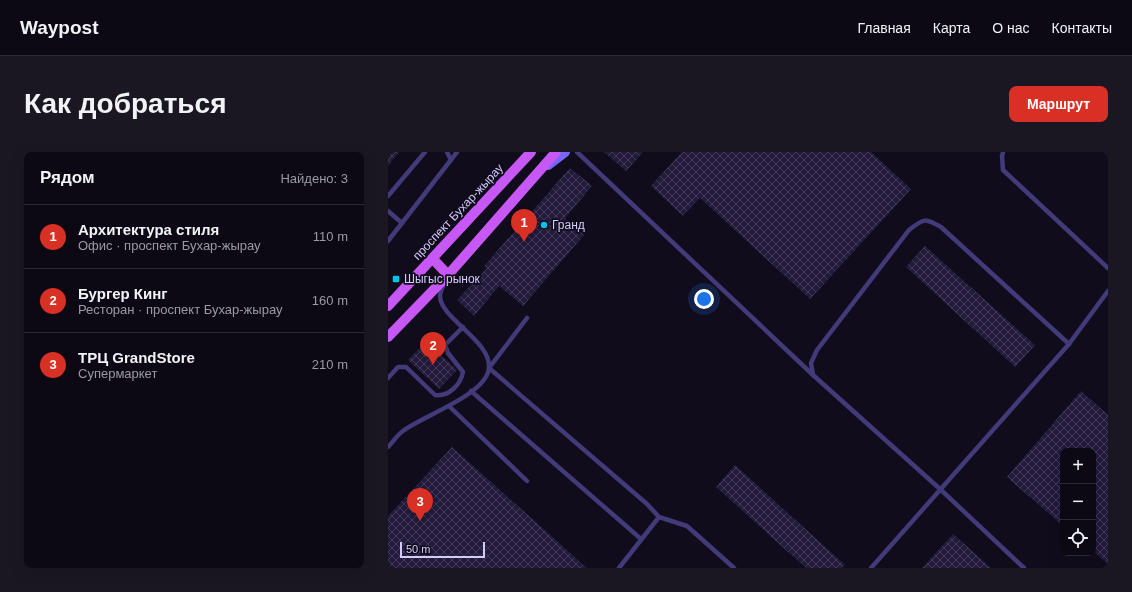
<!DOCTYPE html>
<html lang="ru">
<meta charset="utf-8">
<style>
:root{--surface:#0c0915;--page:#1a1722;--text:#f1f3f6;--muted:#9a9aa0;--line:#2c2a34;--accent:#d93025}
body{margin:0;font-family:Arial,sans-serif;background:var(--page);color:var(--text)}
.controls{position:absolute;right:12px;bottom:12px;display:grid;overflow:hidden;border-radius:8px;box-shadow:0 4px 16px #0002}
.controls button{width:36px;height:36px;display:grid;place-items:center;padding:0;border:0;border-bottom:1px solid var(--line);background:var(--surface);color:var(--text);font:20px sans-serif}
.scale{position:absolute;left:12px;bottom:10px;width:85px;box-sizing:border-box;padding-left:4px;border:2px solid #d4cbfc;border-top:0;font-size:11px;line-height:14px;white-space:nowrap;color:#d4cbfc;-webkit-text-stroke:3px #100c1c;paint-order:stroke}
.you{position:absolute;left:316px;top:147px;width:14px;height:14px;margin:-10px;border:3px solid #fff;border-radius:50%;background:#1a73e8;box-shadow:0 0 0 6px #1a73e833}
.badge{display:grid;place-items:center;width:26px;height:26px;border-radius:50%;background:var(--accent);color:#fff;font-size:13px;font-weight:700}
.pin{position:absolute;translate:-50% -33px;filter:drop-shadow(0 1px 2px #0008)}
.pin::after{content:'';position:absolute;top:21px;width:14px;height:12px;background:inherit;clip-path:polygon(0 0,100% 0,50% 100%)}
.list{margin:0;padding:0;list-style:none}
h2{display:flex;justify-content:space-between;align-items:center;height:52px;margin:0;padding:0 16px;font-size:17px}
h2 small{font-size:13px;font-weight:400;color:var(--muted)}
.list li{display:grid;grid-template-columns:26px 1fr auto;gap:12px;align-items:center;box-sizing:border-box;height:64px;padding:0 16px;border-top:1px solid var(--line)}
.list b{display:block;font-size:15px;white-space:nowrap}
.list p{margin:0;font-size:13px;white-space:nowrap;color:var(--muted)}
.list em{font-size:13px;font-style:normal;color:var(--muted)}
.icon{flex:none;width:22px;height:22px;fill:none;stroke:currentColor;stroke-width:2;stroke-linecap:round;stroke-linejoin:round}
.map{position:relative;flex:none;width:720px;height:416px;overflow:hidden;border-radius:8px}
header{display:flex;align-items:center;gap:24px;box-sizing:border-box;height:56px;padding:0 20px;background:var(--surface);border-bottom:1px solid var(--line)}
header strong{font-size:19px}
nav{display:flex;gap:22px;margin-inline-start:auto;font-size:14px}
.intro{display:flex;align-items:center;justify-content:space-between;box-sizing:border-box;height:96px;padding:0 24px}
h1{margin:0;font-size:28px}
.button{padding:10px 18px;border-radius:8px;background:var(--accent);color:#fff;font-size:14px;font-weight:700}
main{display:flex;gap:24px;padding:0 24px}
aside{flex:1;background:var(--surface);border-radius:8px;box-shadow:0 4px 16px #0002}
.map>svg:first-child{display:block}
.building{fill:url(#building-cross-hatch)}
.lines{fill:none;stroke-linecap:round;stroke-linejoin:round}
.lane{stroke:#423a79;stroke-width:4.5}
.secondary{stroke:#7767f6;stroke-width:10}
.primary{stroke:#c858f5;stroke-width:10}
.poi-dot{fill:#0dbee5;stroke:#100c1c;stroke-width:1.5}
.labels{text-anchor:middle;dominant-baseline:central;stroke-width:3.5;stroke-linejoin:round;paint-order:stroke}
.street-label{font-size:12px;fill:#d4cbfc;stroke:#100c1c}
.poi-label{font-size:12px;fill:#d4cbfc;stroke:#100c1c;text-anchor:start}
</style>
<header>
<strong>Waypost</strong>
<nav><a>Главная</a><a>Карта</a><a>О нас</a><a>Контакты</a></nav>
</header>
<div class="intro"><h1>Как добраться</h1><a class="button">Маршрут</a></div>
<main>
<aside>
<h2>Рядом<small>Найдено: 3</small></h2>
<ul class="list">
<li><span class="badge">1</span><div><b>Архитектура стиля</b><p>Офис · проспект Бухар-жырау</p></div><em>110 m</em></li>
<li><span class="badge">2</span><div><b>Бургер Кинг</b><p>Ресторан · проспект Бухар-жырау</p></div><em>160 m</em></li>
<li><span class="badge">3</span><div><b>ТРЦ GrandStore</b><p>Супермаркет</p></div><em>210 m</em></li>
</ul>
</aside>
<div class="map">
<svg width="720" height="416" viewBox="0 0 720 416">
<defs>
<pattern id="building-cross-hatch" width="8" height="8" patternUnits="userSpaceOnUse"><rect width="8" height="8" fill="#231a3c"/><path d="M0 0l8 8M0 8l8-8" fill="none" stroke="#423a59"/></pattern>
</defs>
<rect width="100%" height="100%" fill="#100c1c"/>
<g class="building">
<path d="M 0,0 L 11,0 L 0,14 Z"/>
<path d="M 216,0 L 255,0 L 238,19 Z"/>
<path d="M 294,0 L 483,0 L 523,37 L 422,147 L 312,46 L 295,64 L 263,34 Z"/>
<path d="M 182,16 L 204,34 L 177,66 L 196,83 L 135,154 L 111,134 L 86,164 L 69,148 L 99,116 L 96,114 Z"/>
<path d="M 537,94 L 647,193 L 627,215 L 518,115 Z"/>
<path d="M 38,189 L 69,218 L 51,237 L 20,208 Z"/>
<path d="M 693,239 L 720,263 L 720,412 L 705,399 L 705,299 L 675,299 L 675,374 L 619,325 Z"/>
<path d="M 64,295 L 199,416 L 0,416 L 0,364 Z"/>
<path d="M 347,313 L 457,413 L 454,416 L 418,416 L 328,335 Z"/>
<path d="M 565,382 L 603,416 L 534,416 Z"/>
</g>
<g class="lines">
<g class="lane">
<path d="M 59,0 L 63,8"/>
<path d="M 189,0 L 425,223"/>
<path d="M 615,0 L 614,4 L 615,18 L 720,116"/>
<path d="M 0,44 L 37,0"/>
<path d="M 0,59 L 14,71"/>
<path d="M 0,89 L 69,0"/>
<path d="M 139,166 L 101,216 L 259,352 L 271,365 L 231,416"/>
<path d="M 0,226 L 10,215 L 18,215 L 47,243 C 61,245 73,232 75,220 L 60,201 L 57,193 L 75,175"/>
<path d="M 83,239 L 253,387"/>
<path d="M 62,255 L 139,329"/>
<path d="M 0,295 C 5,290 9,283 15,279 C 33,264 100,243 101,215 C 102,188 52,166 52,144 C 52,140 55,134 57,130"/>
<path d="M 271,365 L 299,374 L 346,416"/>
<path d="M 483,416 L 681,192 L 720,139"/>
<path d="M 636,416 L 552,337 L 425,223 L 423,211 L 429,198 L 521,78 C 536,66 537,66 553,75 L 681,192"/>
</g>
<path class="secondary" d="M 160,13 L 177,0"/>
<g class="primary">
<path d="M 45,107 L 60,123"/>
<path d="M 0,154 L 143,0"/>
<path d="M 0,185 L 60,123 L 168,0"/>
</g>
</g>
<g class="poi-dot">
<circle cx="156" cy="73" r="4"/>
<rect x="4" y="123" width="8" height="8" rx="2"/>
</g>
<g class="labels">
<g class="street-label">
<text transform="translate(70 60) rotate(-47)">проспект Бухар-жырау</text>
</g>
<g class="poi-label">
<text x="164" y="73">Гранд</text>
<text x="16" y="127">Шыгыс рынок</text>
</g>
</g>
</svg>
<div class="controls">
<button>+</button>
<button>−</button>
<button><svg class="icon" aria-label="locate" viewBox="0 0 24 24"><circle cx="12" cy="12" r="6"/><path d="M12 2v4M12 18v4M2 12h4M18 12h4"/></svg></button>
</div>
<div class="scale">50 m</div>
<div class="you"></div>
<div class="pin badge" style="left:136px;top:90px">1</div>
<div class="pin badge" style="left:45px;top:213px">2</div>
<div class="pin badge" style="left:32px;top:369px">3</div>
</div>
</main>
